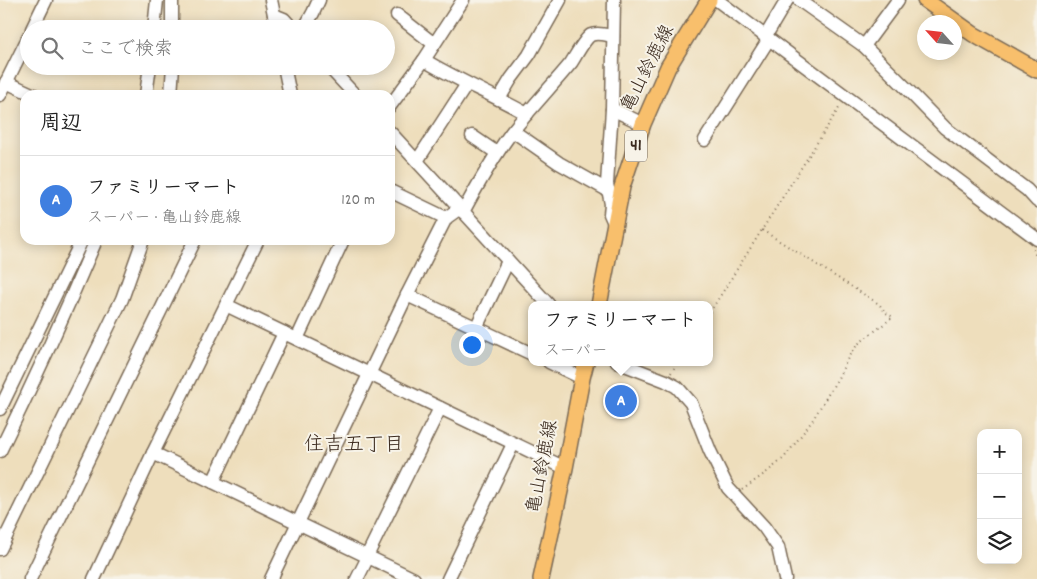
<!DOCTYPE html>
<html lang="ja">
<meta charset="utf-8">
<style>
:root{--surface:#fff;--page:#f2f2f2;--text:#222;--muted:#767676;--line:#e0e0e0;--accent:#b5179e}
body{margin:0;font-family:Dekko,"Klee One",sans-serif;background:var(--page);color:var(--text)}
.controls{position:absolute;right:15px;bottom:15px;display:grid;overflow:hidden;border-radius:10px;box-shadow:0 2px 12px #0003}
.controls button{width:45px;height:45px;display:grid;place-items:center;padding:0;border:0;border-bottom:1px solid var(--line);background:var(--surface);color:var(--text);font:25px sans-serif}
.compass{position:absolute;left:917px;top:15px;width:45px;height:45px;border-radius:50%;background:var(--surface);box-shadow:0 2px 12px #0003;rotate:297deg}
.you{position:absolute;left:471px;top:344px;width:18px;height:18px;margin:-12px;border:4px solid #fff;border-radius:50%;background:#1a73e8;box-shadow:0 0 0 8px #1a73e833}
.badge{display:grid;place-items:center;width:32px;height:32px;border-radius:50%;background:var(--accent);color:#fff;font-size:16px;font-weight:700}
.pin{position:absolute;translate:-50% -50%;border:2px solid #fff;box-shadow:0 1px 5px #0006}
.popup{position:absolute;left:528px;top:301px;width:185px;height:65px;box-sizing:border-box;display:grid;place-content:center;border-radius:10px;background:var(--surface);filter:drop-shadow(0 1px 4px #0005);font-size:16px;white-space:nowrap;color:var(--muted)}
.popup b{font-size:19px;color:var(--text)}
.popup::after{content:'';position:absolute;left:50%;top:100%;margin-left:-10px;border:10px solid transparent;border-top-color:var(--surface)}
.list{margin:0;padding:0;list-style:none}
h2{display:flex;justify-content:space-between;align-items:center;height:65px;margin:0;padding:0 20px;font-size:21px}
h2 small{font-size:16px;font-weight:400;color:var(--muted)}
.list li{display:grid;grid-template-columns:32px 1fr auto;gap:15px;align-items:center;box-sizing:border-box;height:90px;padding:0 20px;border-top:1px solid var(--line)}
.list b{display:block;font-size:19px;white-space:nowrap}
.list p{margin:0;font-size:16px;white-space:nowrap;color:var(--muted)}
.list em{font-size:16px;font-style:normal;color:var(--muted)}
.icon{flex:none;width:28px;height:28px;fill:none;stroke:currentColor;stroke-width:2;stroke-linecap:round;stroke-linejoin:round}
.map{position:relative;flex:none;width:1037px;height:579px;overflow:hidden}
.search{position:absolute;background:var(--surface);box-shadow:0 2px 12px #0003;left:20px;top:20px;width:375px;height:55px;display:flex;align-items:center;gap:12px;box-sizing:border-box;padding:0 18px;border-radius:28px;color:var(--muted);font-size:19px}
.panel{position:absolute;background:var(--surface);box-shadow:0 2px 12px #0003;left:20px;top:90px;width:375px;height:155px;border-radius:15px}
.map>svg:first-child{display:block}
.building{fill:#e3aed1}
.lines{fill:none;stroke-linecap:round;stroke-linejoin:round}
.minor-casing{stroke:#7a6955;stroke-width:15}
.major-casing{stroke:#7a6955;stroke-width:18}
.path{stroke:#7a6955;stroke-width:2;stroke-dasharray:1 4;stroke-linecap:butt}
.minor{stroke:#fff;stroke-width:12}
.major{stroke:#f8bf6c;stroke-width:15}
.labels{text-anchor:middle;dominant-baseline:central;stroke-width:4;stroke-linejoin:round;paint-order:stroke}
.shield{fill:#f7f3e8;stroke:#73665b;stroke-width:1}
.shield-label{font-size:18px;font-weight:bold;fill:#3b2a1e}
.street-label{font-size:19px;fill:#3b2a1e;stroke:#f7f3e8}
.neighbourhood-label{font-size:20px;fill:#3b2a1e;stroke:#f7f3e8}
</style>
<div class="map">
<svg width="1037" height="579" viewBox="0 0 1037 579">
<rect width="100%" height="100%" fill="#f7f3e8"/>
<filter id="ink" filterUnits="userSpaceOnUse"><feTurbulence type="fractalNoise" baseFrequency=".02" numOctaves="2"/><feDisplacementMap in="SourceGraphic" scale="10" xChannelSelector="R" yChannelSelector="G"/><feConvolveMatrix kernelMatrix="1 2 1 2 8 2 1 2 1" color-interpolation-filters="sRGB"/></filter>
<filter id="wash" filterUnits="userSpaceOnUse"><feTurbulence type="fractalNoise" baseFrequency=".0096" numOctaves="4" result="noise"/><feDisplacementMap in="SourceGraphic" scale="20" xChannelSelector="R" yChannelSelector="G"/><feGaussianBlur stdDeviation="1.12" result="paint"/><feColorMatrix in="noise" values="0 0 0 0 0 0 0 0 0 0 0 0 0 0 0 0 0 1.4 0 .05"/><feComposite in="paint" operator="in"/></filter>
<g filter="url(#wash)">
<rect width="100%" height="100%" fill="#eedebc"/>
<g id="blocks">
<path class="building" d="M 616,389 L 632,392 L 627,414 L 611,411 Z"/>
</g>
</g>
<g filter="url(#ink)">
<use href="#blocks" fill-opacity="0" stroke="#7a6955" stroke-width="1"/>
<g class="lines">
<g class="minor-casing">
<g id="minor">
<path d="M 172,0 L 172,29"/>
<path d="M 271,0 L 277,29"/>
<path d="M 614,0 L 612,109 L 607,184 L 611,204 L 610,214 L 614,223"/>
<path d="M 717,0 L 769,39 L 1037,239"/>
<path d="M 799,0 L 864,46 L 905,87 L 945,128 L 1027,190 L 1037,201"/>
<path d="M 274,15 L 284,19 L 293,29"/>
<path d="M 397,15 L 434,44"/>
<path d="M 32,29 L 46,0"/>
<path d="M 154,29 L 157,0"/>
<path d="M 304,29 L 313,13 L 319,0"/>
<path d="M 765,37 L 787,0"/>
<path d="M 864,46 L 898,0"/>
<path d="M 424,60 C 457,80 493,95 527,114"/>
<path d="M 284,66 L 290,95"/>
<path d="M 328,66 L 355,95"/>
<path d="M 6,82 L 34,95"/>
<path d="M 0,95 L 29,36"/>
<path d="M 146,95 L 150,66"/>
<path d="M 171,95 L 173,66"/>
<path d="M 499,99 L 511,79 L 529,55 L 560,0"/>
<path d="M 390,106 L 424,60 L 463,0"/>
<path d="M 612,109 L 643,124"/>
<path d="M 513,131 L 559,163 L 609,191"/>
<path d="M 390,132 L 549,305"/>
<path d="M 472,136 L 497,153"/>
<path d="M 705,140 L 769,39"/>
<path d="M 417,161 L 467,84"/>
<path d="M 390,191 L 446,218"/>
<path d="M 463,212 C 478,184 492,159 511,133 C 530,109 551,87 571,63 C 575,57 585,38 591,35 C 597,32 607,35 613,36"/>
<path d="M 407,295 L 532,354"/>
<path d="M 226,305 L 565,468"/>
<path d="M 476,328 L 508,261"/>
<path d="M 297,339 L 343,240"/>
<path d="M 549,362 L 582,378"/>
<path d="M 617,362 L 666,381 L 677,387 L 691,403 L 710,451 L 728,488 L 764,527 L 778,547 L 785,579"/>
<path d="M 0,409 L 82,240"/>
<path d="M 0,451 C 34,382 66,311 96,240"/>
<path d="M 153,453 L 414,579"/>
<path d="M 213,482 L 284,333"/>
<path d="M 0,549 L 122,299 L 143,240"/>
<path d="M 367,556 L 440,408"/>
<path d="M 30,579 L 194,242"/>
<path d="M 94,579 L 153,453 L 258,240"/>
<path d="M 271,579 L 407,295 L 446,218 L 460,208"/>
<path d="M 357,579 L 368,557"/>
<path d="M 448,579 L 513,444"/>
</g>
</g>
<g class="major-casing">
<g id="major">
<path d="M 925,0 L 973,34 L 1037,70"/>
<path d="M 599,305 L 622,187 L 643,124 L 668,67 L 709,0"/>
<path d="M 541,579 L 565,468 L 582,378 L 586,362"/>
</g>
</g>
<g class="path">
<path d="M 1033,249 L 1037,259"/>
<path d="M 710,312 L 841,105"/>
<path d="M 671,373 L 678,362"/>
<path d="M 742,490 L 767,472 L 784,458 L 812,421 L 838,378 L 849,356 L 858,344 L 893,317 L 886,313 L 879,304 L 762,230"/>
</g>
<use href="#minor" class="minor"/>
<use href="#major" class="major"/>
</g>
</g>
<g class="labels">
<rect class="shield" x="625" y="130.5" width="22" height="31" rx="4"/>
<g class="shield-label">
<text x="636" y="146">41</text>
</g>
<g class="street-label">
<text transform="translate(649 69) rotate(-63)">亀山鈴鹿線</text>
<text transform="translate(544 467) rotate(-79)">亀山鈴鹿線</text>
</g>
<g class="neighbourhood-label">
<text x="354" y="446">住吉五丁目</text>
</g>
</g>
</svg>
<div class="controls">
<button>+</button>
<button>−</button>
<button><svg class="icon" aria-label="layers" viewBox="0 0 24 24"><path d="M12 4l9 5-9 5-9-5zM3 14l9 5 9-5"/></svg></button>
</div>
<svg class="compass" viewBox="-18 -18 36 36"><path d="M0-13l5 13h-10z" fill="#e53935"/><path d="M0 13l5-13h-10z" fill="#767676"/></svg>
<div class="you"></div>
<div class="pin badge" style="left:621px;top:401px;background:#3f7fe0">A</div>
<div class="popup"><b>ファミリーマート</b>スーパー</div>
<div class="search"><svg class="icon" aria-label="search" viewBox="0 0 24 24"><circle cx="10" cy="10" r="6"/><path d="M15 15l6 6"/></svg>ここで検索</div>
<section class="panel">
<h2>周辺<small></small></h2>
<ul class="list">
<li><span class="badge" style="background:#3f7fe0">A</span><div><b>ファミリーマート</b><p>スーパー · 亀山鈴鹿線</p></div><em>120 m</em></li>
</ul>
</section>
</div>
